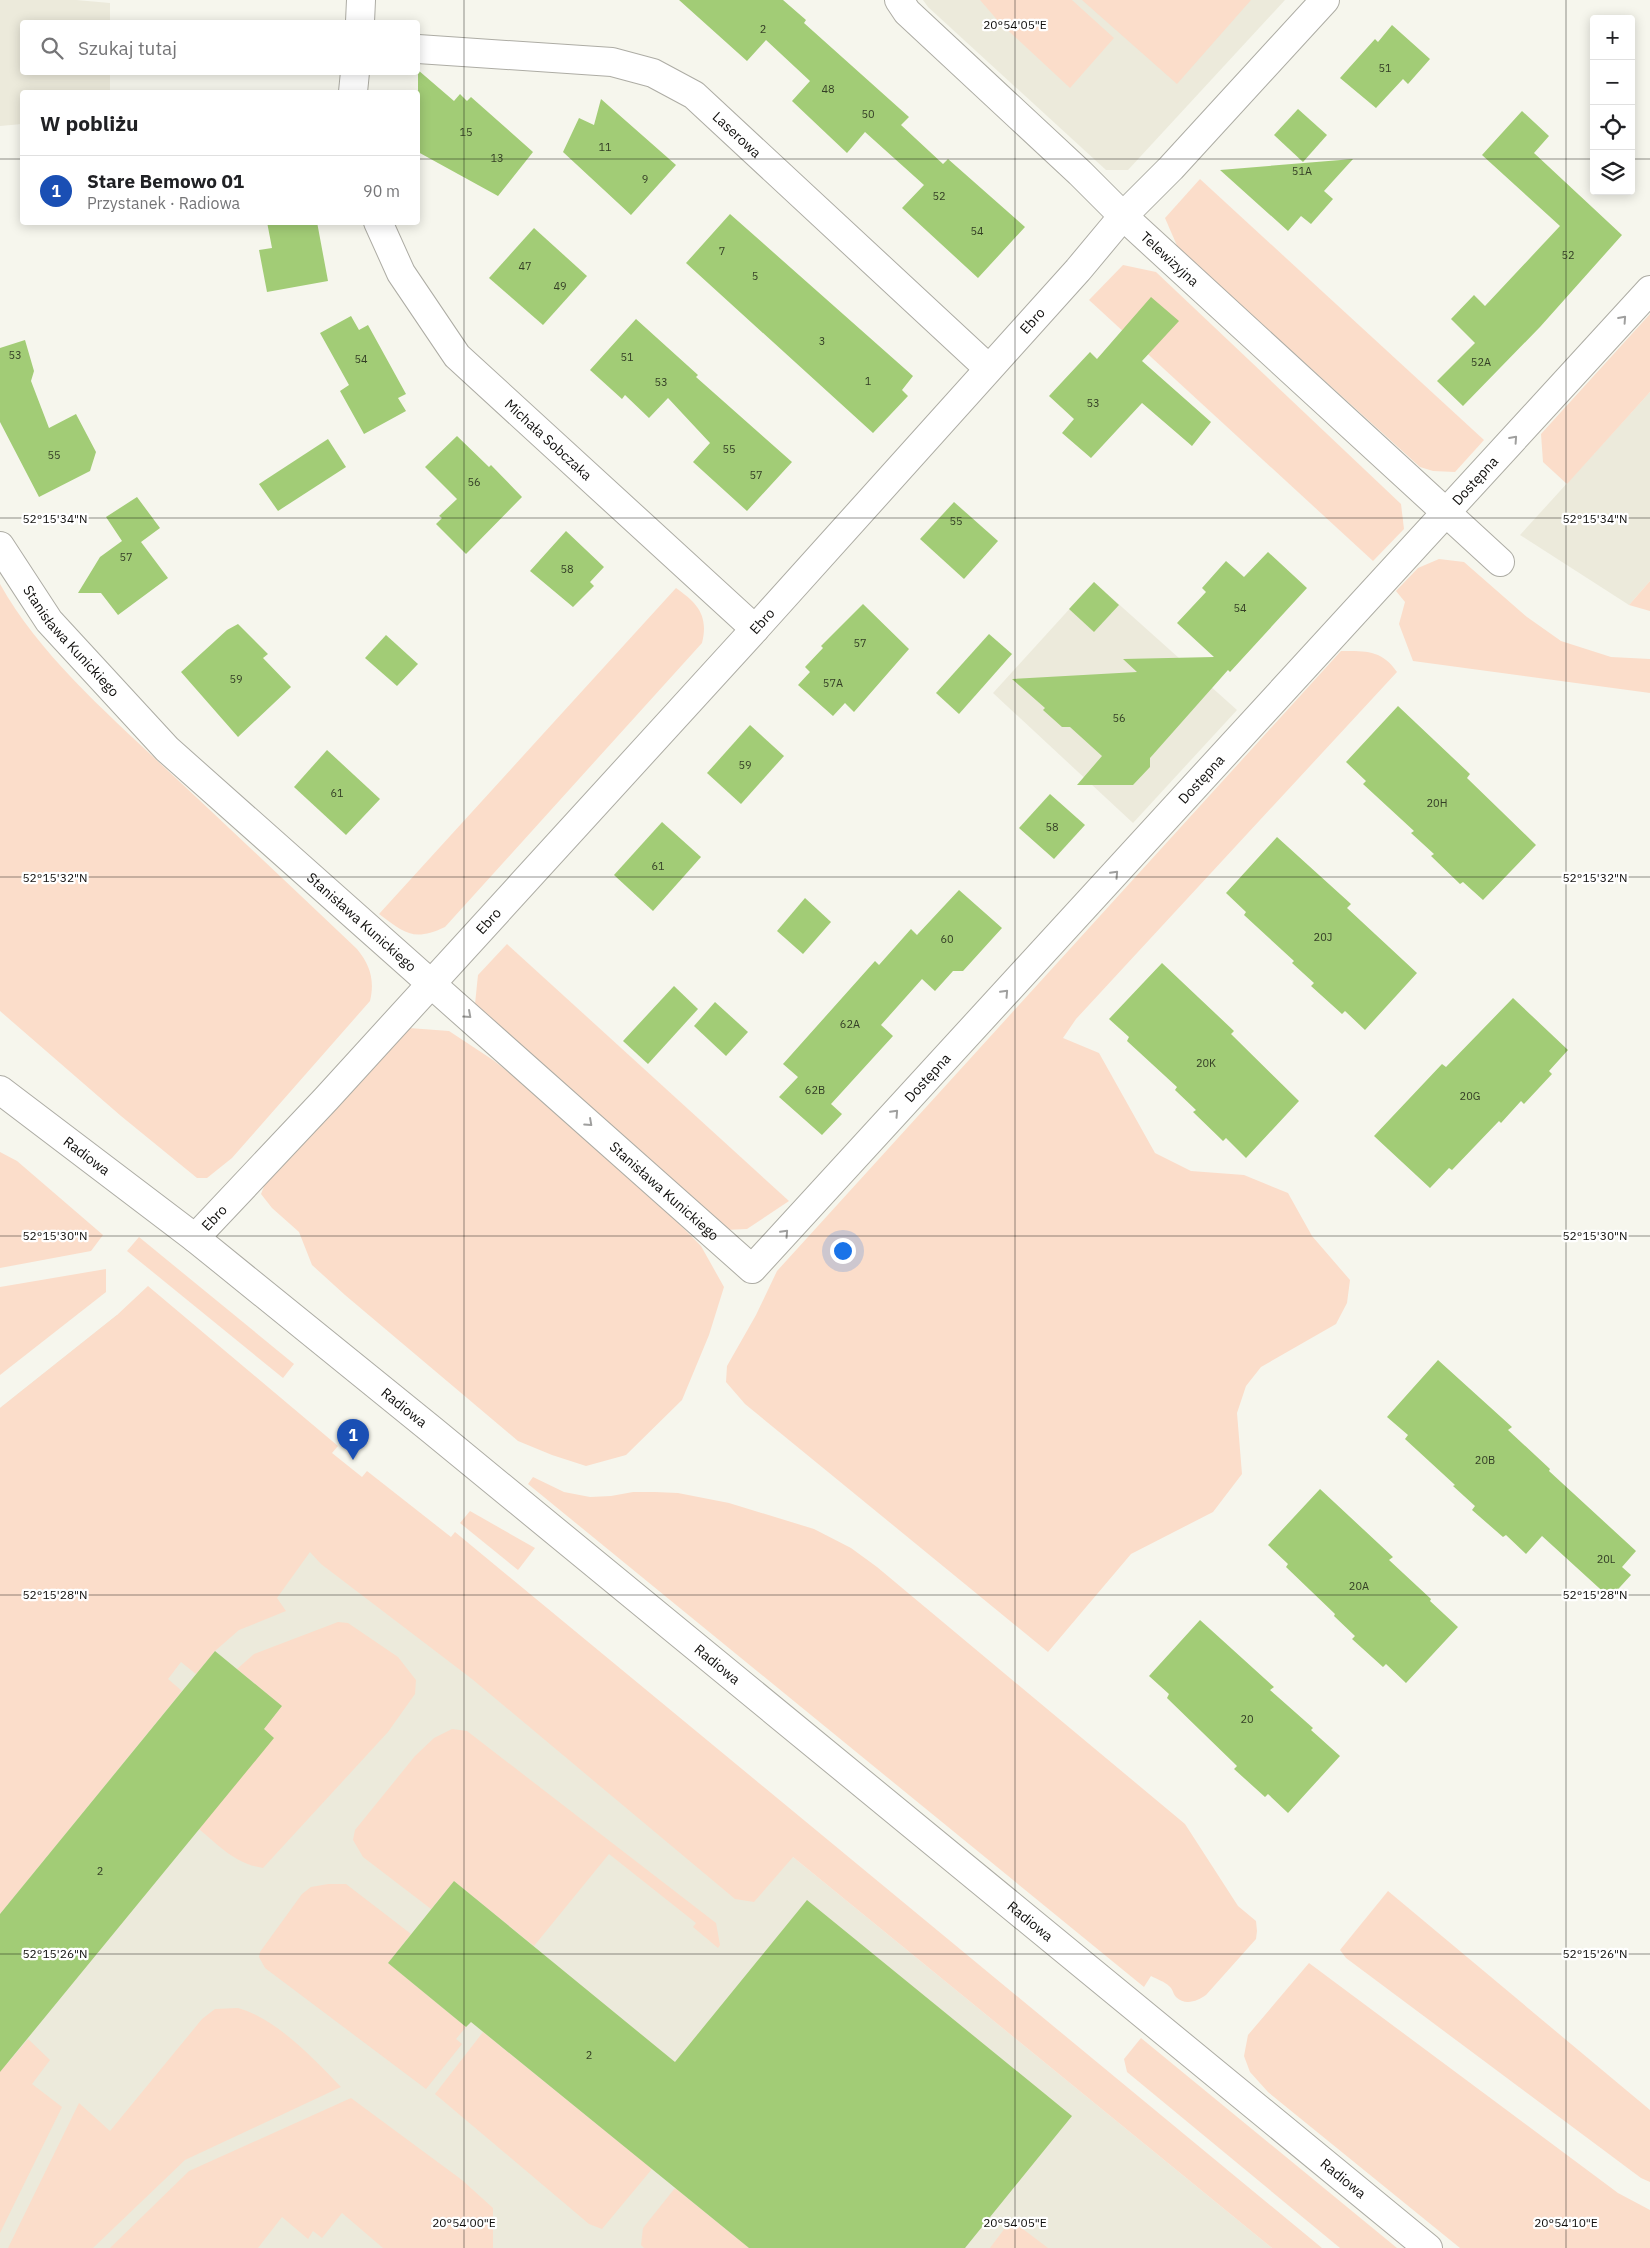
<!DOCTYPE html>
<html lang="pl">
<meta charset="utf-8">
<style>
:root{--surface:#fff;--page:#f2f2f2;--text:#202124;--muted:#757577;--line:#e0e0e0;--accent:#db2777}
body{margin:0;font-family:"IBM Plex Sans",sans-serif;background:var(--page);color:var(--text)}
.controls{position:absolute;right:15px;top:15px;display:grid;overflow:hidden;border-radius:5px;box-shadow:0 2px 12px #0003}
.controls button{width:45px;height:45px;display:grid;place-items:center;padding:0;border:0;border-bottom:1px solid var(--line);background:var(--surface);color:var(--text);font:25px sans-serif}
.you{position:absolute;left:842px;top:1250px;width:18px;height:18px;margin:-12px;border:4px solid #fff;border-radius:50%;background:#1a73e8;box-shadow:0 0 0 8px #1a73e833}
.badge{display:grid;place-items:center;width:32px;height:32px;border-radius:50%;background:var(--accent);color:#fff;font-size:16px;font-weight:700}
.pin{position:absolute;translate:-50% -41px;filter:drop-shadow(0 1px 2px #0008)}
.pin::after{content:'';position:absolute;top:26px;width:18px;height:15px;background:inherit;clip-path:polygon(0 0,100% 0,50% 100%)}
.list{margin:0;padding:0;list-style:none}
h2{display:flex;justify-content:space-between;align-items:center;height:65px;margin:0;padding:0 20px;font-size:21px}
h2 small{font-size:16px;font-weight:400;color:var(--muted)}
.list li{display:grid;grid-template-columns:32px 1fr auto;gap:15px;align-items:center;box-sizing:border-box;height:70px;padding:0 20px;border-top:1px solid var(--line)}
.list b{display:block;font-size:19px;white-space:nowrap}
.list p{margin:0;font-size:16px;white-space:nowrap;color:var(--muted)}
.list em{font-size:16px;font-style:normal;color:var(--muted)}
.icon{flex:none;width:28px;height:28px;fill:none;stroke:currentColor;stroke-width:2;stroke-linecap:round;stroke-linejoin:round}
.map{position:relative;flex:none;width:1650px;height:2248px;overflow:hidden}
.search{position:absolute;background:var(--surface);box-shadow:0 2px 12px #0003;left:20px;top:20px;width:400px;height:55px;display:flex;align-items:center;gap:12px;box-sizing:border-box;padding:0 18px;border-radius:5px;color:var(--muted);font-size:19px}
.panel{position:absolute;background:var(--surface);box-shadow:0 2px 12px #0003;left:20px;top:90px;width:400px;height:135px;border-radius:5px}
.map>svg:first-child{display:block}
.built{fill:#eceadb}
.green{fill:#fbddca}
.building{fill:#a2cc76}
.lines{fill:none;stroke-linecap:round;stroke-linejoin:round}
.minor-casing{stroke:#adaca4;stroke-width:30}
.secondary-casing{stroke:#adaca4;stroke-width:30}
.minor{stroke:#fff;stroke-width:28}
.secondary{stroke:#fff;stroke-width:28}
.oneway{stroke:#9f9f9e}
.ticks{fill:none;stroke:#0f0e0c;stroke-width:1;stroke-opacity:0.45}
.labels{text-anchor:middle;dominant-baseline:central;stroke-width:4.5;stroke-linejoin:round;paint-order:stroke}
.number-label{font-size:11px;fill:#343e26}
.street-label{font-size:14px;fill:#0f0e0c;stroke:#fff}
.ticks-label{font-size:12px;text-anchor:middle;fill:#0f0e0c;stroke:#fff;stroke-width:4.5;stroke-linejoin:round;paint-order:stroke}
</style>
<div class="map">
<svg width="1650" height="2248" viewBox="0 0 1650 2248">
<rect width="100%" height="100%" fill="#f6f6ed"/>
<g class="built">
<path d="M 0,0 L 76,0 L 110,3 L 110,22 L 22,22 L 22,72 L 110,73 L 110,92 L 22,92 L 22,124 L 0,126 Z"/>
<path d="M 923,0 L 1285,0 L 1128,170 L 1106,170 L 928,7 Z"/>
<path d="M 1650,392 L 1650,581 L 1629,605 L 1520,535 Z"/>
<path d="M 1094,582 L 1237,710 L 1133,823 L 993,693 Z"/>
<path d="M 117,1315 L 793,1857 L 1272,2248 L 0,2248 L 0,1408 Z"/>
</g>
<g class="green">
<path d="M 980,0 L 1072,0 L 1114,38 L 1070,88 L 999,22 Z"/>
<path d="M 1082,0 L 1251,0 L 1177,84 Z"/>
<path d="M 1200,179 L 1484,440 L 1455,472 L 1433,471 L 1420,467 L 1178,248 L 1165,218 Z"/>
<path d="M 1123,265 L 1156,272 L 1401,504 L 1404,529 L 1373,561 L 1089,300 Z"/>
<path d="M 1650,314 L 1650,392 L 1567,484 L 1543,462 L 1541,434 Z"/>
<path d="M 1439,559 L 1464,562 L 1527,617 L 1561,641 L 1611,657 L 1650,659 L 1650,693 L 1413,661 L 1399,624 L 1405,602 L 1396,591 L 1418,568 Z"/>
<path d="M 1650,581 L 1650,611 L 1629,605 Z"/>
<path d="M 0,584 C 39,654 106,712 164,767 C 228,827 293,888 357,949 C 370,965 375,980 370,1001 L 232,1158 L 207,1178 L 197,1178 L 121,1116 L 0,1011 Z"/>
<path d="M 676,588 C 697,603 709,615 702,643 L 445,927 C 413,942 405,933 379,914 Z"/>
<path d="M 1341,651 C 1366,651 1382,650 1397,672 L 1076,1019 L 1063,1038 L 1099,1053 L 1155,1153 L 1191,1171 L 1244,1175 L 1288,1193 L 1312,1236 L 1350,1280 L 1347,1303 L 1336,1324 L 1261,1367 L 1246,1386 L 1237,1413 L 1242,1474 L 1213,1512 L 1131,1554 L 1048,1652 L 745,1404 L 726,1382 L 727,1366 L 756,1315 L 777,1271 Z"/>
<path d="M 507,944 L 789,1201 L 747,1229 L 725,1230 L 475,1004 L 478,975 Z"/>
<path d="M 409,1028 L 449,1031 L 493,1060 L 560,1112 L 630,1174 L 701,1246 L 724,1287 L 709,1335 L 682,1400 L 626,1455 L 586,1466 L 552,1455 L 518,1441 L 345,1295 L 312,1265 L 299,1232 L 272,1208 L 261,1194 L 270,1171 Z"/>
<path d="M 0,1152 L 17,1161 L 103,1235 L 91,1251 L 0,1268 Z"/>
<path d="M 139,1237 L 294,1364 L 283,1378 L 127,1251 Z"/>
<path d="M 106,1269 L 106,1292 L 0,1375 L 0,1287 Z"/>
<path d="M 148,1286 L 338,1446 L 332,1453 L 362,1477 L 367,1471 L 451,1537 L 455,1532 L 1322,2248 L 1272,2248 L 793,1857 L 754,1902 L 735,1899 L 472,1679 L 321,1564 L 310,1552 L 277,1598 L 286,1611 L 239,1630 L 215,1651 L 196,1674 L 181,1662 L 168,1679 L 182,1691 L 0,1914 L 0,1408 L 117,1315 Z"/>
<path d="M 533,1477 L 564,1492 L 590,1497 L 611,1496 L 633,1492 L 655,1492 L 678,1493 L 729,1503 L 814,1529 L 851,1548 L 877,1567 L 1185,1824 L 1238,1906 L 1256,1921 L 1257,1931 L 1256,1939 L 1206,1995 C 1198,2001 1185,2006 1176,1997 C 1173,1994 1173,1989 1169,1986 C 1165,1982 1157,1979 1151,1976 L 1144,1987 L 528,1484 Z"/>
<path d="M 470,1511 L 535,1548 L 518,1570 L 460,1523 Z"/>
<path d="M 338,1622 L 348,1623 L 398,1657 L 416,1680 L 415,1694 L 388,1732 L 263,1868 C 236,1864 219,1846 199,1829 L 264,1729 L 282,1706 L 237,1669 L 254,1654 Z"/>
<path d="M 452,1729 L 467,1731 L 716,1923 L 720,1945 L 718,1948 L 693,1927 L 696,1923 L 609,1854 L 534,1946 L 454,1881 L 431,1909 L 363,1857 L 353,1840 L 355,1830 L 415,1756 L 434,1738 Z"/>
<path d="M 328,1884 L 346,1884 L 411,1934 L 388,1963 L 466,2027 L 456,2039 L 462,2044 L 426,2089 L 265,1968 L 259,1957 L 260,1952 L 302,1894 L 311,1887 Z"/>
<path d="M 1388,1891 L 1650,2110 L 1650,2182 L 1641,2178 L 1346,1958 L 1340,1950 Z"/>
<path d="M 1309,1963 L 1618,2193 L 1650,2210 L 1650,2248 L 1460,2248 L 1268,2092 L 1250,2072 L 1244,2056 L 1248,2035 Z"/>
<path d="M 238,2008 C 277,2019 314,2059 341,2087 L 185,2160 L 93,2248 L 8,2248 L 79,2103 L 110,2131 L 202,2019 L 215,2009 Z"/>
<path d="M 483,2032 L 652,2169 L 602,2229 L 589,2224 L 435,2094 Z"/>
<path d="M 1141,2038 L 1397,2248 L 1340,2248 L 1127,2072 L 1124,2059 Z"/>
<path d="M 28,2039 L 50,2060 L 32,2084 L 62,2107 L 0,2233 L 0,2059 L 7,2064 Z"/>
<path d="M 351,2098 L 462,2180 L 493,2208 L 493,2248 L 383,2248 L 342,2213 L 322,2238 L 313,2231 L 308,2239 L 282,2217 L 258,2248 L 110,2248 L 189,2171 Z"/>
<path d="M 675,2188 L 749,2248 L 644,2248 L 641,2245 L 643,2228 Z"/>
<path d="M 1011,2220 L 1048,2248 L 990,2248 Z"/>
</g>
<g class="building">
<path d="M 679,0 L 783,0 L 806,20 L 804,23 L 909,117 L 901,125 L 943,164 L 948,159 L 1025,227 L 978,278 L 902,208 L 924,185 L 865,132 L 847,153 L 792,101 L 810,81 L 766,40 L 747,61 Z"/>
<path d="M 1392,25 L 1430,59 L 1408,84 L 1403,79 L 1376,108 L 1340,78 L 1375,39 L 1378,42 Z"/>
<path d="M 418,70 L 454,101 L 460,94 L 467,101 L 471,97 L 533,152 L 498,196 L 418,152 Z"/>
<path d="M 601,99 L 676,165 L 631,215 L 563,152 L 579,118 L 594,125 Z"/>
<path d="M 1298,109 L 1327,135 L 1303,162 L 1274,135 Z"/>
<path d="M 1522,111 L 1549,136 L 1534,153 L 1622,235 L 1540,327 L 1463,406 L 1437,381 L 1475,343 L 1451,319 L 1474,295 L 1485,306 L 1560,226 L 1482,155 Z"/>
<path d="M 1353,159 L 1324,191 L 1333,199 L 1311,224 L 1301,216 L 1288,231 L 1220,170 Z"/>
<path d="M 730,214 L 913,376 L 902,390 L 908,396 L 873,433 L 686,263 Z"/>
<path d="M 267,222 L 317,222 L 328,281 L 267,292 L 259,250 L 272,248 Z"/>
<path d="M 534,228 L 587,276 L 543,325 L 489,278 Z"/>
<path d="M 1151,297 L 1179,321 L 1142,361 L 1211,422 L 1192,446 L 1142,403 L 1091,458 L 1062,433 L 1074,419 L 1049,396 L 1090,352 L 1097,359 Z"/>
<path d="M 351,316 L 359,330 L 368,325 L 406,394 L 398,398 L 406,411 L 364,434 L 340,391 L 349,385 L 320,333 Z"/>
<path d="M 636,319 L 698,375 L 696,377 L 792,462 L 747,511 L 693,462 L 710,443 L 668,398 L 649,418 L 625,395 L 622,399 L 590,370 Z"/>
<path d="M 25,340 L 34,371 L 31,381 L 49,428 L 76,414 L 96,452 L 90,471 L 39,497 L 0,422 L 0,348 Z"/>
<path d="M 457,436 L 489,467 L 491,465 L 522,497 L 466,554 L 436,524 L 442,518 L 439,516 L 457,499 L 425,467 Z"/>
<path d="M 328,439 L 346,467 L 278,511 L 259,484 Z"/>
<path d="M 137,497 L 160,528 L 141,542 L 168,578 L 118,615 L 101,593 L 78,593 L 100,557 L 122,541 L 106,517 Z"/>
<path d="M 954,502 L 998,541 L 964,579 L 920,539 Z"/>
<path d="M 566,531 L 604,567 L 590,582 L 594,586 L 573,607 L 530,571 Z"/>
<path d="M 1268,552 L 1307,588 L 1230,672 L 1228,670 L 1150,758 L 1150,767 L 1133,785 L 1077,785 L 1102,756 L 1070,727 L 1062,727 L 1043,710 L 1045,708 L 1012,679 L 1137,672 L 1123,659 L 1214,657 L 1177,623 L 1206,592 L 1202,588 L 1226,561 L 1244,577 Z"/>
<path d="M 1094,582 L 1119,605 L 1094,632 L 1069,609 Z"/>
<path d="M 863,604 L 909,649 L 854,712 L 845,703 L 833,716 L 798,685 L 810,672 L 805,667 L 823,648 L 821,646 Z"/>
<path d="M 238,624 L 268,654 L 263,658 L 291,687 L 238,737 L 181,672 L 227,630 Z"/>
<path d="M 989,634 L 1012,654 L 959,714 L 936,693 Z"/>
<path d="M 386,635 L 418,664 L 397,686 L 365,658 Z"/>
<path d="M 1398,706 L 1470,774 L 1467,778 L 1536,845 L 1483,900 L 1463,882 L 1460,884 L 1431,856 L 1434,854 L 1411,833 L 1414,831 L 1363,784 L 1366,781 L 1346,762 Z"/>
<path d="M 750,725 L 784,756 L 741,804 L 707,773 Z"/>
<path d="M 327,750 L 380,799 L 346,835 L 294,787 Z"/>
<path d="M 1050,794 L 1085,825 L 1054,859 L 1019,828 Z"/>
<path d="M 662,822 L 701,857 L 653,911 L 614,875 Z"/>
<path d="M 1277,837 L 1351,904 L 1347,908 L 1417,973 L 1365,1030 L 1345,1011 L 1342,1014 L 1311,986 L 1314,983 L 1292,963 L 1294,961 L 1244,915 L 1246,912 L 1226,893 Z"/>
<path d="M 959,890 L 1002,928 L 963,971 L 953,971 L 935,991 L 922,979 L 881,1025 L 893,1036 L 831,1104 L 842,1114 L 822,1135 L 779,1097 L 798,1077 L 783,1064 L 875,961 L 879,965 L 911,929 L 917,935 Z"/>
<path d="M 805,898 L 831,922 L 803,954 L 777,931 Z"/>
<path d="M 1162,963 L 1234,1031 L 1231,1034 L 1299,1101 L 1246,1158 L 1226,1138 L 1223,1141 L 1193,1112 L 1196,1110 L 1175,1090 L 1177,1087 L 1127,1041 L 1129,1037 L 1109,1019 Z"/>
<path d="M 674,986 L 698,1009 L 648,1064 L 623,1041 Z"/>
<path d="M 1513,998 L 1568,1050 L 1549,1071 L 1552,1074 L 1524,1104 L 1521,1101 L 1501,1123 L 1499,1121 L 1452,1170 L 1449,1168 L 1430,1188 L 1374,1136 L 1442,1064 L 1446,1067 Z"/>
<path d="M 715,1002 L 748,1032 L 726,1056 L 694,1026 Z"/>
<path d="M 1438,1360 L 1512,1427 L 1508,1430 L 1550,1469 L 1549,1471 L 1636,1551 L 1622,1567 L 1631,1575 L 1610,1598 L 1542,1536 L 1526,1554 L 1506,1535 L 1503,1537 L 1472,1510 L 1475,1506 L 1453,1486 L 1455,1485 L 1405,1439 L 1408,1435 L 1387,1417 Z"/>
<path d="M 1320,1489 L 1393,1557 L 1389,1560 L 1431,1599 L 1430,1601 L 1458,1627 L 1406,1683 L 1386,1664 L 1383,1667 L 1352,1639 L 1355,1636 L 1334,1616 L 1335,1614 L 1286,1567 L 1288,1564 L 1268,1545 Z"/>
<path d="M 1200,1620 L 1274,1687 L 1270,1690 L 1313,1728 L 1311,1730 L 1340,1756 L 1288,1813 L 1268,1794 L 1265,1797 L 1234,1769 L 1237,1766 L 1167,1698 L 1169,1694 L 1149,1676 Z"/>
<path d="M 215,1651 L 282,1706 L 264,1729 L 274,1738 L 0,2072 L 0,1914 Z"/>
<path d="M 454,1881 L 675,2062 L 807,1900 L 1072,2116 L 965,2248 L 749,2248 L 471,2022 L 466,2027 L 388,1963 Z"/>
</g>
<g class="lines">
<g class="minor-casing">
<g id="minor">
<path id="s1" d="M 899,0 L 907,12 L 1080,173 L 1123,216 L 1500,562"/>
<path d="M 360,22 L 361,0"/>
<path id="s2" d="M 418,49 L 612,62 L 653,73 L 694,95 L 988,368"/>
<path d="M 353,92 L 355,72"/>
<path id="s3" d="M 378,222 L 401,273 L 457,356 L 755,629"/>
<path id="s4" d="M 0,546 L 49,621 L 167,749 L 752,1269 L 1650,290"/>
<path id="s5" d="M 195,1238 L 326,1099 L 755,629 L 1078,270 L 1123,216 L 1171,168 L 1325,0"/>
</g>
</g>
<g class="secondary-casing">
<g id="secondary">
<path id="s6" d="M 0,1090 L 195,1238 L 432,1430 L 1428,2248"/>
</g>
</g>
<use href="#minor" class="minor"/>
<use href="#secondary" class="secondary"/>
</g>
<defs><path id="oneway-chevron" d="M-2-3.5L2.5 0L-2 3.5" fill="none" stroke-width="1.6" stroke-linecap="round" stroke-linejoin="round" transform="scale(1.25)"/></defs>
<g class="oneway">
<use href="#oneway-chevron" transform="translate(1623 319) rotate(-48)"/>
<use href="#oneway-chevron" transform="translate(1514 439) rotate(-48)"/>
<use href="#oneway-chevron" transform="translate(1115 874) rotate(-47)"/>
<use href="#oneway-chevron" transform="translate(1005 993) rotate(-47)"/>
<use href="#oneway-chevron" transform="translate(468 1015) rotate(42)"/>
<use href="#oneway-chevron" transform="translate(895 1113) rotate(-47)"/>
<use href="#oneway-chevron" transform="translate(589 1123) rotate(42)"/>
<use href="#oneway-chevron" transform="translate(785 1233) rotate(-47)"/>
</g>
<path class="ticks" d="M 464,0 L 464,2248M 1015,0 L 1015,2248M 1566,0 L 1566,2248M 0,159 L 22,159M 418,159 L 1594,159M 1631,159 L 1650,159M 0,518 L 1650,518M 0,877 L 1650,877M 0,1236 L 1650,1236M 0,1595 L 1650,1595M 0,1954 L 1650,1954"/>
<g class="labels">
<g class="number-label">
<text x="763" y="29">2</text>
<text x="1385" y="68">51</text>
<text x="828" y="89">48</text>
<text x="868" y="114">50</text>
<text x="466" y="132">15</text>
<text x="605" y="147">11</text>
<text x="497" y="158">13</text>
<text x="1302" y="171">51A</text>
<text x="645" y="179">9</text>
<text x="939" y="196">52</text>
<text x="977" y="231">54</text>
<text x="722" y="251">7</text>
<text x="1568" y="255">52</text>
<text x="525" y="266">47</text>
<text x="755" y="276">5</text>
<text x="560" y="286">49</text>
<text x="822" y="341">3</text>
<text x="15" y="355">53</text>
<text x="627" y="357">51</text>
<text x="361" y="359">54</text>
<text x="1481" y="362">52A</text>
<text x="868" y="381">1</text>
<text x="661" y="382">53</text>
<text x="1093" y="403">53</text>
<text x="729" y="449">55</text>
<text x="54" y="455">55</text>
<text x="756" y="475">57</text>
<text x="474" y="482">56</text>
<text x="956" y="521">55</text>
<text x="126" y="557">57</text>
<text x="567" y="569">58</text>
<text x="1240" y="608">54</text>
<text x="860" y="643">57</text>
<text x="236" y="679">59</text>
<text x="833" y="683">57A</text>
<text x="1119" y="718">56</text>
<text x="745" y="765">59</text>
<text x="337" y="793">61</text>
<text x="1437" y="803">20H</text>
<text x="1052" y="827">58</text>
<text x="658" y="866">61</text>
<text x="1323" y="937">20J</text>
<text x="947" y="939">60</text>
<text x="850" y="1024">62A</text>
<text x="1206" y="1063">20K</text>
<text x="815" y="1090">62B</text>
<text x="1470" y="1096">20G</text>
<text x="1485" y="1460">20B</text>
<text x="1606" y="1559">20L</text>
<text x="1359" y="1586">20A</text>
<text x="1247" y="1719">20</text>
<text x="100" y="1871">2</text>
<text x="589" y="2055">2</text>
</g>
<g class="street-label">
<text stroke="none"><textPath href="#s2" startOffset="342">Laserowa</textPath></text>
<text stroke="none"><textPath href="#s1" startOffset="375">Telewizyjna</textPath></text>
<text stroke="none"><textPath href="#s5" startOffset="1242">Ebro</textPath></text>
<text stroke="none"><textPath href="#s3" startOffset="280">Michała Sobczaka</textPath></text>
<text stroke="none"><textPath href="#s4" startOffset="2116">Dostępna</textPath></text>
<text stroke="none"><textPath href="#s5" startOffset="838">Ebro</textPath></text>
<text stroke="none"><textPath href="#s4" startOffset="119">Stanisława Kunickiego</textPath></text>
<text stroke="none"><textPath href="#s4" startOffset="1711">Dostępna</textPath></text>
<text stroke="none"><textPath href="#s5" startOffset="432">Ebro</textPath></text>
<text stroke="none"><textPath href="#s4" startOffset="524">Stanisława Kunickiego</textPath></text>
<text stroke="none"><textPath href="#s4" startOffset="1306">Dostępna</textPath></text>
<text stroke="none"><textPath href="#s6" startOffset="109">Radiowa</textPath></text>
<text stroke="none"><textPath href="#s4" startOffset="929">Stanisława Kunickiego</textPath></text>
<text stroke="none"><textPath href="#s5" startOffset="28">Ebro</textPath></text>
<text stroke="none"><textPath href="#s6" startOffset="514">Radiowa</textPath></text>
<text stroke="none"><textPath href="#s6" startOffset="919">Radiowa</textPath></text>
<text stroke="none"><textPath href="#s6" startOffset="1324">Radiowa</textPath></text>
<text stroke="none"><textPath href="#s6" startOffset="1729">Radiowa</textPath></text>
</g>
</g>
<g class="ticks-label">
<text x="1015" y="29">20°54'05"E</text>
<text x="55" y="523">52°15'34"N</text>
<text x="1595" y="523">52°15'34"N</text>
<text x="55" y="882">52°15'32"N</text>
<text x="1595" y="882">52°15'32"N</text>
<text x="55" y="1240">52°15'30"N</text>
<text x="1595" y="1240">52°15'30"N</text>
<text x="55" y="1599">52°15'28"N</text>
<text x="1595" y="1599">52°15'28"N</text>
<text x="55" y="1958">52°15'26"N</text>
<text x="1595" y="1958">52°15'26"N</text>
<text x="464" y="2227">20°54'00"E</text>
<text x="1015" y="2227">20°54'05"E</text>
<text x="1566" y="2227">20°54'10"E</text>
</g>
</svg>
<div class="controls">
<button>+</button>
<button>−</button>
<button><svg class="icon" aria-label="locate" viewBox="0 0 24 24"><circle cx="12" cy="12" r="6"/><path d="M12 2v4M12 18v4M2 12h4M18 12h4"/></svg></button>
<button><svg class="icon" aria-label="layers" viewBox="0 0 24 24"><path d="M12 4l9 5-9 5-9-5zM3 14l9 5 9-5"/></svg></button>
</div>
<div class="you"></div>
<div class="pin badge" style="left:353px;top:1460px;background:#1a4fb4">1</div>
<div class="search"><svg class="icon" aria-label="search" viewBox="0 0 24 24"><circle cx="10" cy="10" r="6"/><path d="M15 15l6 6"/></svg>Szukaj tutaj</div>
<section class="panel">
<h2>W pobliżu<small></small></h2>
<ul class="list">
<li><span class="badge" style="background:#1a4fb4">1</span><div><b>Stare Bemowo 01</b><p>Przystanek · Radiowa</p></div><em>90 m</em></li>
</ul>
</section>
</div>
